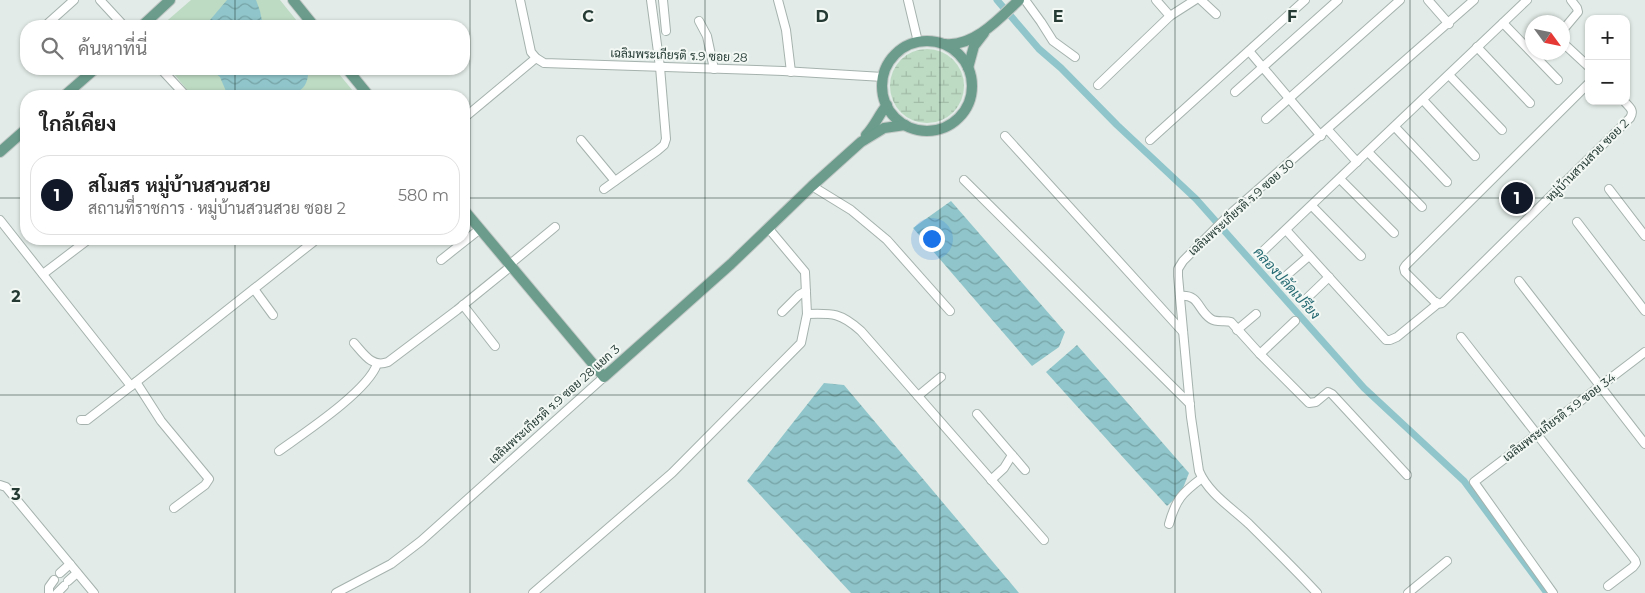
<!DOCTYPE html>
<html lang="th">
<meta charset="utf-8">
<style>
:root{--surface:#fff;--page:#f2f2f2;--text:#222;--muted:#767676;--line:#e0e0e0;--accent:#111827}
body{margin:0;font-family:Montserrat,Sarabun,sans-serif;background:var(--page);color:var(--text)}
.controls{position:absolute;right:15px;top:15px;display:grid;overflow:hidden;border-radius:10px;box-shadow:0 1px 4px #0004}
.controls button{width:45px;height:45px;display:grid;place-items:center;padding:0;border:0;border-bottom:1px solid var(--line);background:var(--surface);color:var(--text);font:25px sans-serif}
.compass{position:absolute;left:1525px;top:15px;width:45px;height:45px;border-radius:50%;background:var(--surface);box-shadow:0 1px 4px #0004;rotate:123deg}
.you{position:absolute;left:931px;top:238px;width:18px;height:18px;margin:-12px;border:4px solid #fff;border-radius:50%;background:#1a73e8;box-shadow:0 0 0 8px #1a73e833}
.badge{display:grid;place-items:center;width:32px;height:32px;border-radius:50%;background:var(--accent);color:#fff;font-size:16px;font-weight:700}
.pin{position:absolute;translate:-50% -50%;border:2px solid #fff;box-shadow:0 1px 5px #0006}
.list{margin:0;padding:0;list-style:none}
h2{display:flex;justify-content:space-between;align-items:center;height:65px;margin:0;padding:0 20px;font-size:21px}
h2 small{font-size:16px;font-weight:400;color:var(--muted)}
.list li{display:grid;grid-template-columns:32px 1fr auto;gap:15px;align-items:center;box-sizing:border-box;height:80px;margin:0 10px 10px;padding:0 10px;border:1px solid var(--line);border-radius:20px}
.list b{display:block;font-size:19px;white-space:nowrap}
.list p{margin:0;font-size:16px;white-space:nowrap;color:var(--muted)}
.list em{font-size:16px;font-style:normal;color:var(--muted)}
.icon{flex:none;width:28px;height:28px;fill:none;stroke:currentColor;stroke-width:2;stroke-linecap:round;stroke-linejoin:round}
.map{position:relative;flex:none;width:1645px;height:593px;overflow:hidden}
.search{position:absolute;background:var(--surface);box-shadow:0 1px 4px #0004;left:20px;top:20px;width:450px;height:55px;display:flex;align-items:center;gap:12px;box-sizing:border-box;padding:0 18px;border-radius:20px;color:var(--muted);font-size:19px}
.panel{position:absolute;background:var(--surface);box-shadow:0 1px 4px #0004;left:20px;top:90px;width:450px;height:155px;border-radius:20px}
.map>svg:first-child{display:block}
.wetland{fill:url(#wetland-marsh)}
.park{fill:#bddac3}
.water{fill:url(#water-waves)}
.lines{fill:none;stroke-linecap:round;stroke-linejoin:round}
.canal{stroke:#90c6cb;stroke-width:7}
.minor-casing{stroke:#a5b2ad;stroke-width:10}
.major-casing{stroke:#c2c8c6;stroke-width:12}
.minor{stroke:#fff;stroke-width:8}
.major{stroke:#6b9c8c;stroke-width:10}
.grid{fill:none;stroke:#243a33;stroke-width:1;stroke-opacity:0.55}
.labels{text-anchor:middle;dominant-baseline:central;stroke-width:4;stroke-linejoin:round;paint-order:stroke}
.street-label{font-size:12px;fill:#243a33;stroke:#f3f8f5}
.water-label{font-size:14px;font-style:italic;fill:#246971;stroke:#f3f8f5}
.grid-label{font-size:16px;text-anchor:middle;font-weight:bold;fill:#243a33;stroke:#f3f8f5;stroke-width:4;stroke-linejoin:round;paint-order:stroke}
</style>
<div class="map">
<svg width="1645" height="593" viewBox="0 0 1645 593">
<defs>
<pattern id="wetland-marsh" width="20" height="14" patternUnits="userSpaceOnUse" patternTransform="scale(1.25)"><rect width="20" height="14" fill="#bddac3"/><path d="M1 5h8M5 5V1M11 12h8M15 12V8" fill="none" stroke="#a2bca8"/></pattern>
<pattern id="water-waves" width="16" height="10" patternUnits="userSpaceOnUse" patternTransform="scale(1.25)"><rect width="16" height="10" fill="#90c6cb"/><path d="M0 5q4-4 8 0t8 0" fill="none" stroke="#75a2a5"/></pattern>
</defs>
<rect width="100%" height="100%" fill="#e2ebe7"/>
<circle class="wetland" cx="927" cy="86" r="37"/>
<g class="park">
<path d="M 191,0 L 280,0 L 301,26 L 161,26 Z"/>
<path d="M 170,69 L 335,69 L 357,96 L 192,96 Z"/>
</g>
<g class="water">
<path d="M 227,0 L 256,0 L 260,11 L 263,26 L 189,26 L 210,20 Z"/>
<path d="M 210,69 L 306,69 C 309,74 308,78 306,83 C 298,103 247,96 228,96 L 220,77 Z"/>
<path d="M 951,201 L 1065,332 L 1059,347 L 1032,366 L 913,228 Z"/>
<path d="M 1077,345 L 1189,473 L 1181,493 L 1167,506 L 1046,372 Z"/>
<path d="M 824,383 L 844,385 L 1019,593 L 851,593 L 747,481 Z"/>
</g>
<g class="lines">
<path class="canal" d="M 997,0 L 1039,49 L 1061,68 L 1117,125 L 1196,199 L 1364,388 L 1464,481 L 1547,593"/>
<g class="minor-casing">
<g id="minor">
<path d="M 100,0 L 124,26"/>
<path d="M 520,0 L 531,52 L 536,58 L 544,63 L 783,71 L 883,77"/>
<path d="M 663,0 L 666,31"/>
<path d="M 778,0 L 786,30 L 791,72"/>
<path d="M 908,0 L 918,42"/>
<path d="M 1025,0 L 1041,22 L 1053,41 L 1075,57"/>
<path d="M 1156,0 L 1170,16"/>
<path d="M 1201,0 L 1216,14"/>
<path d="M 1428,0 L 1449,24"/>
<path d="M 699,21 L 707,36 L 714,69"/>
<path d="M 1503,23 L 1558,80"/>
<path d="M 45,26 L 74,0"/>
<path d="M 1562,31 L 1578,12 L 1577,8 L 1571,0"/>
<path d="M 1562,42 L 1589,67"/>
<path d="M 1477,47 L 1530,103"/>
<path d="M 1249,51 L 1321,136"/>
<path d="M 161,69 L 186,96"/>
<path d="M 1449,75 L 1502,130"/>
<path d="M 1589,83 L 1406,265 L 1404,268 L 1405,272 L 1437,304 L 1442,303 L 1630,118 C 1635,110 1629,107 1624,101"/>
<path d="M 1098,85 L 1170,16 L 1195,0"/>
<path d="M 1235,92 L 1338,0"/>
<path d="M 1423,100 L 1475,156"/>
<path d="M 464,118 L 536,58"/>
<path d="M 1266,119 L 1400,0"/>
<path d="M 1395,127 L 1447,182"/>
<path d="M 1328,130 L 1357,162"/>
<path d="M 1005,136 L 1183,332"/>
<path d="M 581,140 L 615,181"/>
<path d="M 1150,140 L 1305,0"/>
<path d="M 1368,152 L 1422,207"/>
<path d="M 1340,179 L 1394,233"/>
<path d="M 964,180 L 1190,404"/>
<path d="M 812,186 L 851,210 L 887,240 L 950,311"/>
<path d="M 604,189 L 657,151 L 664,145 L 666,139 L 660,67 L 651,0"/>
<path d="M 1609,189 L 1645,236"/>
<path d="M 1312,206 L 1361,256"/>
<path d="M 0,220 L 131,386 L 317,239"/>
<path d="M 1577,222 L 1645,311"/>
<path d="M 1286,230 L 1386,340 L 1390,340 L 1397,337 L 1435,306 L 1436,302"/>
<path d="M 1261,253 L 1527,0"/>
<path d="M 441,260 L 480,229"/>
<path d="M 509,265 L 555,227"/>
<path d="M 43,274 L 89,239"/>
<path d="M 1287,275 L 1309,256"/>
<path d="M 1519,281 L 1645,444"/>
<path d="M 254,289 L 273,315"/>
<path d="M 1180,296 C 1200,294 1197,310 1211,319 C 1217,323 1225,320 1231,322 L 1260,354 L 1309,403 L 1316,402 L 1328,392 L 1332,394 L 1407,475"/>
<path d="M 1305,300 L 1329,277"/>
<path d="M 463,305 L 495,346"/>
<path d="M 782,312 L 799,295 L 806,291"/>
<path d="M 807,314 C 833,313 841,313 861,331 L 1044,540"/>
<path d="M 1237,330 L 1256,314"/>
<path d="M 1461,337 L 1635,560 L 1636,563 L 1633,567 L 1608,586"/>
<path d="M 354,343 C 364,354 372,368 388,362 L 457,310 L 510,267"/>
<path d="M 1260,354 L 1295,321"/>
<path d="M 136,382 L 161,421 L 209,479 L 205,485 L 174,508"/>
<path d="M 918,396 L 941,377"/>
<path d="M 977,414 L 1025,470"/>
<path d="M 81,420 L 87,420 L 131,386"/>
<path d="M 279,451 C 304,433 368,391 377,364"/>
<path d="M 991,480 L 1004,468 L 1012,455"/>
<path d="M 0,485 L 6,487 L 94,593"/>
<path d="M 1169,524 C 1176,499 1182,493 1202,478"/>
<path d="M 60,573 L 70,564"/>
<path d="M 68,581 L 77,573"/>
<path d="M 49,593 L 49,587 L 54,580"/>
<path d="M 57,593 L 64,586"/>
<path d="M 336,593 L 391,564 L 421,541 L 604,377"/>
<path d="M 533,593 L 672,473 L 801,343 L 807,314 L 805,272 L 769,229"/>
<path d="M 1317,593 C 1295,569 1272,547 1249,524 C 1232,508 1208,493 1199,471 L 1191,417 L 1178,276 L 1178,269 L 1183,261 L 1229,215 L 1474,0"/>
<path d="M 1408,593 L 1447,561"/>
<path d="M 1553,593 L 1474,482 L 1645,352"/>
</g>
</g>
<g class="major-casing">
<g id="major">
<path d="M 293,0 L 314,26"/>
<path d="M 142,26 L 170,0"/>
<circle cx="927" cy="86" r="45"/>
<path d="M 945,44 C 974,47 1000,18 1019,0"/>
<path d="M 968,68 L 974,46 L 984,33"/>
<path d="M 347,69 L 369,96"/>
<path d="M 64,96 L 95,69"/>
<path d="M 866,135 C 875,126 879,114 887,105"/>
<path d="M 0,152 L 26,129"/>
<path d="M 464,210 L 604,377 L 731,264 L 812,186 L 861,142 L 884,128 L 905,125"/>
</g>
</g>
<use href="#minor" class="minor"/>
<use href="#major" class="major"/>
</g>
<path class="grid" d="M 235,0 L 235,26M 470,0 L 470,593M 705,0 L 705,593M 940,0 L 940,593M 1175,0 L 1175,593M 1410,0 L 1410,593M 235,69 L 235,96M 0,198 L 26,198M 464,198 L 1645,198M 235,239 L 235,593M 0,395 L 1645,395"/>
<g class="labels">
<g class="street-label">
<text transform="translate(679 55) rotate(2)">เฉลิมพระเกียรติ ร.9 ซอย 28</text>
<text transform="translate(1587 160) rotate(-45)">หมู่บ้านสวนสวย ซอย 2</text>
<text transform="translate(1241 207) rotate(-42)">เฉลิมพระเกียรติ ร.9 ซอย 30</text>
<text transform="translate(554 404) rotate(-42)">เฉลิมพระเกียรติ ร.9 ซอย 28 แยก 3</text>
<text transform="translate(1559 417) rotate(-37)">เฉลิมพระเกียรติ ร.9 ซอย 34</text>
</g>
<g class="water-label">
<text transform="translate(1287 283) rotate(48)">คลองปลัดเปรียง</text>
</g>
</g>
<g class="grid-label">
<text x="588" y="22">C</text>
<text x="822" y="22">D</text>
<text x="1058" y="22">E</text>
<text x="1292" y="22">F</text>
<text x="16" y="302">2</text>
<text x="16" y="500">3</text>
</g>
</svg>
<div class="controls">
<button>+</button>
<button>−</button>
</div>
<svg class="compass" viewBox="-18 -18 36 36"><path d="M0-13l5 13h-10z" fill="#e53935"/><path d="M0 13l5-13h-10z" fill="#767676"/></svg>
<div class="you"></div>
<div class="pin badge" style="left:1517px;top:198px">1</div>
<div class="search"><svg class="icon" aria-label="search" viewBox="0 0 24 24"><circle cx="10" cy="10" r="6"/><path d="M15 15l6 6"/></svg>ค้นหาที่นี่</div>
<section class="panel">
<h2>ใกล้เคียง<small></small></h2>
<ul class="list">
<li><span class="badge">1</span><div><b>สโมสร หมู่บ้านสวนสวย</b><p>สถานที่ราชการ · หมู่บ้านสวนสวย ซอย 2</p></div><em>580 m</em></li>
</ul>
</section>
</div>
